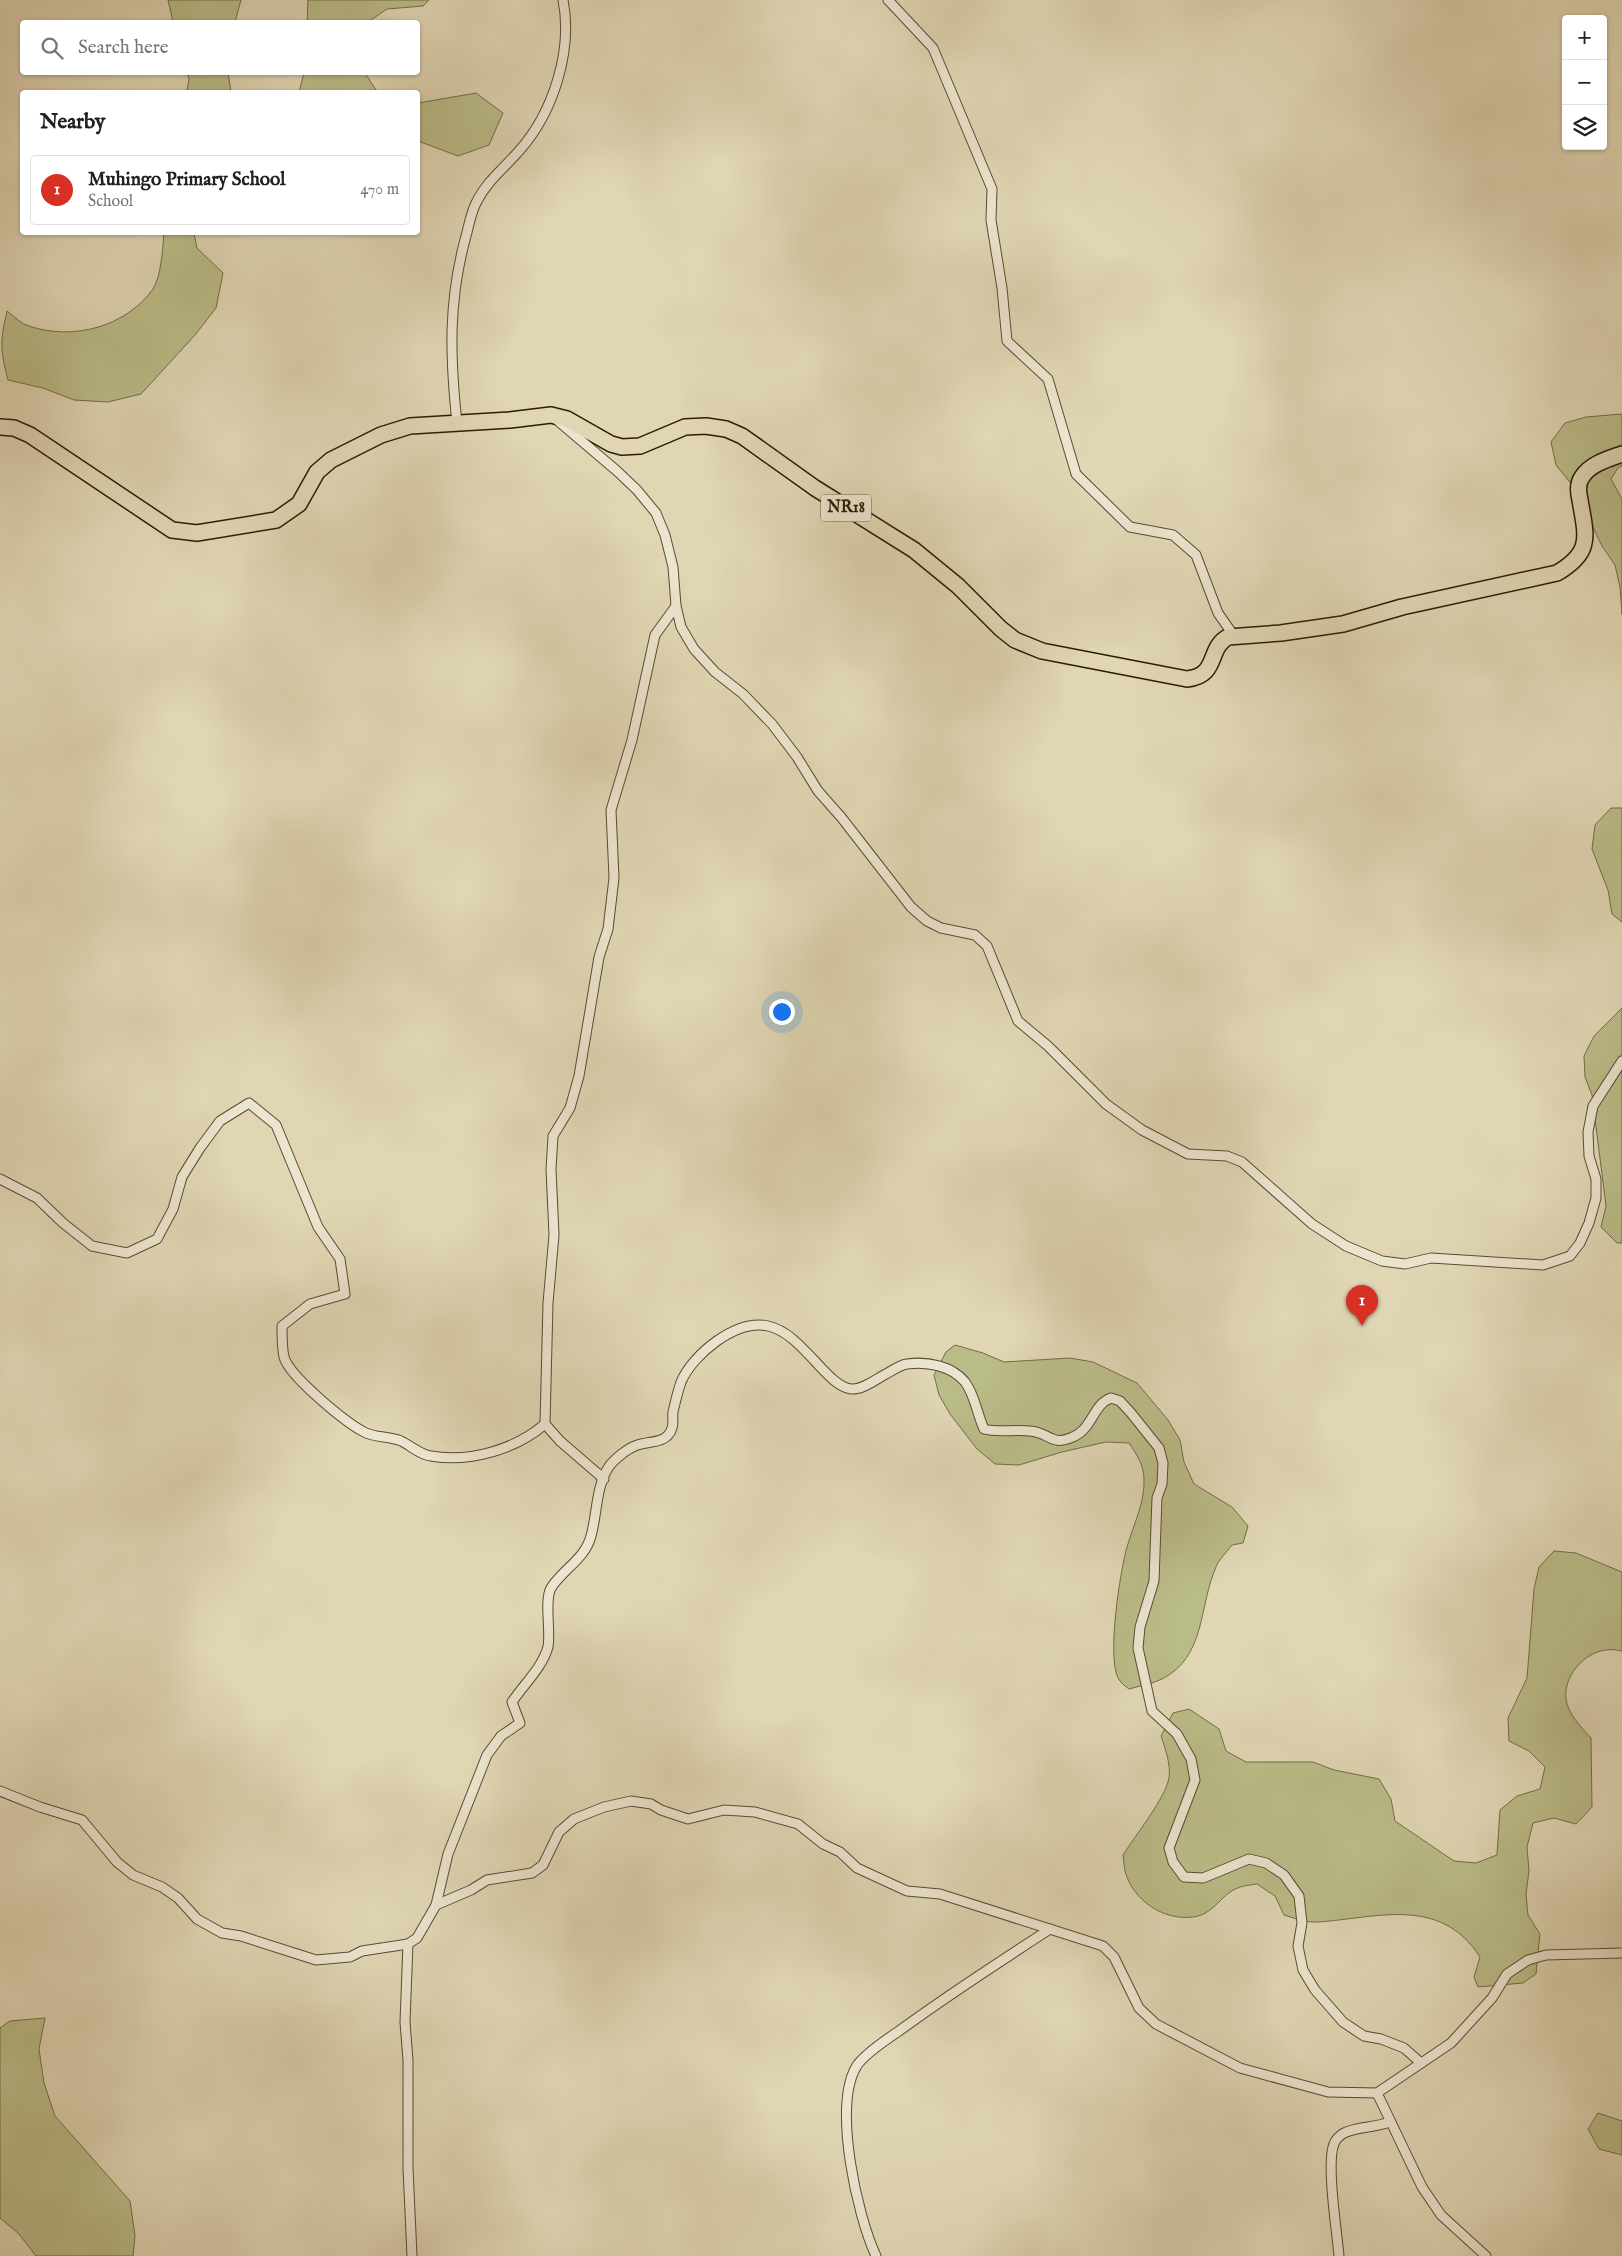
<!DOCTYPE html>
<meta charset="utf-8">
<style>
:root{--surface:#fff;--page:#f6f6f6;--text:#202124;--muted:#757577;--line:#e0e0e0;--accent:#d93025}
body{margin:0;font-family:"IM FELL English",serif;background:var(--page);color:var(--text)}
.controls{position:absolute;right:15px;top:15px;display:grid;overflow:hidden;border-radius:5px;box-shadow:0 1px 4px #0004}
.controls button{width:45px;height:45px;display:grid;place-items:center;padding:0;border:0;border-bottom:1px solid var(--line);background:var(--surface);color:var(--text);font:25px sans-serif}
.you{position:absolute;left:781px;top:1011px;width:18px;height:18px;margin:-12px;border:4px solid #fff;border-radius:50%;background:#1a73e8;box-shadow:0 0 0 8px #1a73e833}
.badge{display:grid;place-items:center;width:32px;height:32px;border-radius:50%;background:var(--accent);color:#fff;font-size:16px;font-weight:700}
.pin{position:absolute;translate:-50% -41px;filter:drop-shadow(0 1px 2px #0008)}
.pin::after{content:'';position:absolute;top:26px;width:18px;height:15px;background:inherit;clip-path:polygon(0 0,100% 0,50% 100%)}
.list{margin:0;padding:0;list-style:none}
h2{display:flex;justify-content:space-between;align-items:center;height:65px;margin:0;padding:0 20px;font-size:21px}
h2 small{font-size:16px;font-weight:400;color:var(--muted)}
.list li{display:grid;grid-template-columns:32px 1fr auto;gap:15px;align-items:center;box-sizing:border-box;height:70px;margin:0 10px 10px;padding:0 10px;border:1px solid var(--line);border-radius:5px}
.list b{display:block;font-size:19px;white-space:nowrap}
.list p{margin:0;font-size:16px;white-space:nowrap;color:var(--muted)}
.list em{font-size:16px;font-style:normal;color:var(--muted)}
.icon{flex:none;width:28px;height:28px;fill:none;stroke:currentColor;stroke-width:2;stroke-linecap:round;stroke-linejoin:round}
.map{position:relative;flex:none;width:1622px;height:2256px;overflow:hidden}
.search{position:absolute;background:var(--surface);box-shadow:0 1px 4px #0004;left:20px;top:20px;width:400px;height:55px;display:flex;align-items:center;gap:12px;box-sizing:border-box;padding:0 18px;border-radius:5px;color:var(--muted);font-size:19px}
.panel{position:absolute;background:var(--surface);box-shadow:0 1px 4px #0004;left:20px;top:90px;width:400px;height:145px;border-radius:5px}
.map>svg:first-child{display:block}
.green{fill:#babc88;stroke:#746c47}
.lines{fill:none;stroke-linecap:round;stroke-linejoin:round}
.street-casing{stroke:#5a4a32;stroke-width:11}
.primary-casing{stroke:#2d1b06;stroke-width:18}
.street{stroke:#ebe4ce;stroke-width:9}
.primary{stroke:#e0d6b4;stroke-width:15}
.labels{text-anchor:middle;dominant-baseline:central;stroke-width:4;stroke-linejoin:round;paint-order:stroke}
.shield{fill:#ebe4ce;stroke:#665742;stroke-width:1}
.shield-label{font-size:16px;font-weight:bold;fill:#2d1b06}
</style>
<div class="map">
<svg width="1622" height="2256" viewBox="0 0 1622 2256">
<rect width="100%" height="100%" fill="#e0d6b4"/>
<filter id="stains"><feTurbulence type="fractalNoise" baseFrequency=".004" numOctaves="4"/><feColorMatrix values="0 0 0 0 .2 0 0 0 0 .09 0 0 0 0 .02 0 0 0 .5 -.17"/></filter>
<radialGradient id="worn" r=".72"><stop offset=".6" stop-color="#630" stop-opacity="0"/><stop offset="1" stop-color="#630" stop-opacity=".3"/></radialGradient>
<g class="green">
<path d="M 168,0 L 241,0 L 235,22 L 173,22 Z"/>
<path d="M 308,0 L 429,0 L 423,6 L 387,9 L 368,22 L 307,22 Z"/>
<path d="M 187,73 L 228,73 L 231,92 L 187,92 L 189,79 Z"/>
<path d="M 304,73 L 365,73 L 376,90 L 382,92 L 299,92 Z"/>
<path d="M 476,93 L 503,113 L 489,145 L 458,156 L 418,141 L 418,103 Z"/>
<path d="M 164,233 L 194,233 L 197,248 L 223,273 L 216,308 L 195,335 L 141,394 L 108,402 L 74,400 L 43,388 L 8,380 C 0,349 0,342 7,311 C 14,316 21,324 29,326 C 72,341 126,327 153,289 C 161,277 163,247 164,233 Z"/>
<path d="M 1622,414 L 1622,466 L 1618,468 L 1611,479 L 1622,499 L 1622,615 L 1620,587 L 1615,565 L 1602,546 L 1573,486 L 1556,465 L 1551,442 L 1565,423 L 1586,417 Z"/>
<path d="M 1611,808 L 1622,808 L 1622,922 L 1612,914 L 1608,890 L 1592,849 L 1595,825 Z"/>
<path d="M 1622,1008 L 1622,1243 L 1617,1243 L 1601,1227 L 1606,1206 L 1592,1095 L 1585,1077 L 1584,1056 L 1594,1036 Z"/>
<path d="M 955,1345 L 983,1353 L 1004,1362 L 1070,1358 L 1093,1362 L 1137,1383 L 1168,1420 L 1180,1440 L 1184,1462 L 1194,1484 L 1232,1507 L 1248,1526 L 1243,1543 L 1232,1545 C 1227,1552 1219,1559 1216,1567 C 1199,1605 1206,1657 1162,1679 C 1152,1684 1139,1686 1129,1689 C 1125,1686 1120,1682 1118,1678 C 1107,1655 1120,1572 1127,1547 C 1133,1526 1145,1502 1144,1480 C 1144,1465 1137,1455 1129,1443 L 1106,1442 L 1062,1452 L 1019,1465 L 995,1464 L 977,1449 L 950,1414 L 939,1395 L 934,1375 L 946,1352 Z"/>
<path d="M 1554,1551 L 1576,1553 L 1622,1572 L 1622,1651 C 1617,1650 1611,1649 1606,1650 C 1584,1652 1563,1677 1566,1699 C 1568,1714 1581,1727 1591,1738 L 1592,1807 L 1576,1824 L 1554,1818 L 1533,1823 L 1527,1847 L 1529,1871 L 1526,1894 L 1528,1915 L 1540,1934 L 1536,1974 L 1523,1983 L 1478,1987 L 1474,1977 L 1480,1957 C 1440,1895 1377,1918 1318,1922 C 1307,1923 1294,1918 1284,1915 L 1275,1896 L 1257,1884 C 1250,1885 1241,1886 1235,1889 C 1221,1896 1214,1912 1198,1916 C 1169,1923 1137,1904 1127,1877 C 1124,1871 1124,1862 1123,1855 C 1135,1836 1166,1797 1169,1778 C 1171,1764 1165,1748 1161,1736 L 1173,1713 L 1189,1709 L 1219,1729 L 1226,1751 L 1246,1762 L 1313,1762 L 1334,1770 L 1379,1779 L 1391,1799 L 1395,1821 L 1454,1861 L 1476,1863 L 1497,1855 L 1500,1810 L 1517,1796 L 1540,1789 L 1545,1767 L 1529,1751 L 1509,1741 L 1508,1718 L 1527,1678 L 1534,1589 L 1539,1567 Z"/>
<path d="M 45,2018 L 39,2049 L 44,2083 L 55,2116 L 130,2201 L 135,2236 L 133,2256 L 36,2256 L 18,2233 L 0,2218 L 0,2028 L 10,2021 Z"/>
<path d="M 1598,2113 L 1622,2121 L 1622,2155 L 1599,2149 L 1588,2129 Z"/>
</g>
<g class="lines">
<g class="street-casing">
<g id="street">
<path d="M 888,0 L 933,48 L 992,189 L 991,220 L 1002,288 L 1007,341 L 1048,379 L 1076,474 L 1130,527 L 1173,535 L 1196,555 L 1218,613 L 1234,636"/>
<path d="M 557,420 L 617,471 L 637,490 L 656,513 L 665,535 L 673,567 L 676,606 L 681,627 L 694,649 L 715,672 L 743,694 L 772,724 L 797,757 L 818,791 L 841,817 L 911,907 L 927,921 L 941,928 L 975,935 L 987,946 L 1018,1021 L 1048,1046 L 1106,1104 L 1142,1130 L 1188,1154 L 1227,1156 L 1242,1162 L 1312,1224 L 1346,1246 L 1382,1261 L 1405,1264 L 1431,1258 L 1543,1265 L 1570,1256 L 1580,1243 L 1589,1223 L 1596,1198 L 1596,1179 L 1589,1156 L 1588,1132 L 1593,1106 L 1622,1061"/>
<path d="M 457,423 C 450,357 448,301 466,236 C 469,225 471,213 476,203 C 486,182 504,168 519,151 C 553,113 573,51 563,0"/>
<path d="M 0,1179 L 37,1198 L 63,1223 L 92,1246 L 127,1253 L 157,1239 L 173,1209 L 182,1177 L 200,1148 L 220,1121 L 249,1103 L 276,1125 L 318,1227 L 340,1259 L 345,1294 L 310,1304 L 282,1326 C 282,1336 282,1348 284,1357 C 289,1376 345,1422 364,1432 C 375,1438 389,1436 401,1441 C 410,1445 420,1455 431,1456 C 470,1463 516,1449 545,1424"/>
<path d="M 604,1479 L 560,1441 L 545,1424 L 548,1303 L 554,1235 L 551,1169 L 553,1136 L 570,1108 L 579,1076 L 599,957 L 608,929 L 614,878 L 611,810 L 632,740 L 655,635 L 676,606"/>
<path d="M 0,1791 L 40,1807 L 82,1820 L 117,1862 L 133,1875 L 162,1887 L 178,1898 L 197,1919 L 222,1933 L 241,1936 L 316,1960 L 350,1957 L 362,1951 L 408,1944 L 417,1938 L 436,1905 L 471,1890 L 487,1880 L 532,1873 L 543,1865 L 559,1832 L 574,1819 L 604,1807 L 631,1801 L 651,1804 L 661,1810 L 688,1819 L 724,1810 L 755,1812 L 798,1824 L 823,1844 L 840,1852 L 857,1868 L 907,1891 L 940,1894 L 1103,1946 L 1114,1957 L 1139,2008 L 1156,2024 L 1240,2068 L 1328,2092 L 1377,2093 L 1451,2043 L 1492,1998 L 1507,1974 L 1528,1960 L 1546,1955 L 1622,1953"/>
<path d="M 436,1905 L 448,1854 L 487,1755 L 501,1736 L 520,1723 L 512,1702 C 524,1684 542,1668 548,1647 C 551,1631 544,1600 551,1588 C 563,1569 585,1559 591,1536 C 597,1515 596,1487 608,1468 C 613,1460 627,1449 635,1446 C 648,1440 667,1445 672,1428 C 674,1423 672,1417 673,1412 C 675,1403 678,1391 681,1382 C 693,1354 736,1319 768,1326 C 802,1333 826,1386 851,1389 C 863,1390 876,1379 886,1374 C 893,1370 900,1365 907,1364 C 927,1361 952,1366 965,1382 C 975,1395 977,1414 984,1429 C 998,1433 1015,1429 1030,1431 C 1043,1432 1047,1438 1056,1440 C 1064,1442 1078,1436 1084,1429 C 1094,1418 1097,1403 1111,1398 L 1120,1401 L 1131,1413 L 1159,1448 L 1163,1463 L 1162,1484 L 1157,1498 L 1154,1581 L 1140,1627 L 1138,1648 L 1152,1711 L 1177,1734 L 1191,1759 L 1195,1780 L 1169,1848 L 1173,1862 L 1184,1877 L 1203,1878 L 1249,1859 L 1266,1863 L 1284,1875 L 1299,1896 L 1302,1923 L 1298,1946 L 1303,1970 L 1315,1990 L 1343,2022 L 1364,2036 L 1381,2039 L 1404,2048 L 1421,2063"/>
<path d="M 408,1944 L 405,2022 L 408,2060 L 408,2168 L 412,2256"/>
<path d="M 1377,2093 L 1422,2187 L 1441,2215 L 1486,2256"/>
<path d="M 876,2256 C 857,2215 833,2108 856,2067 C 863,2055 887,2039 899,2031 C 948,1995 999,1962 1050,1929"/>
<path d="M 1339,2256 C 1337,2232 1326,2163 1334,2144 C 1335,2140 1340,2135 1344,2133 C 1358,2126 1375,2128 1389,2122"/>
</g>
</g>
<g class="primary-casing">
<path id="primary" d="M 0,427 L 14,428 L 30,435 L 172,530 L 197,533 L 276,520 L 299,504 L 317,472 L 331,460 L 381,435 L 410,426 L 510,420 L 551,415 L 567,419 L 611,444 L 622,447 L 640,446 L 685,427 L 706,426 L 726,429 L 742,436 L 815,488 L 914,550 L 958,586 L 1001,629 L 1015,640 L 1042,651 L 1187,679 C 1219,676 1207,648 1228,637 L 1281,633 L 1343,624 L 1402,607 L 1557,573 C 1593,552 1586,536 1580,500 C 1578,492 1577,484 1582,477 C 1590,464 1608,459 1622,454"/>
</g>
<use href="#street" class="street"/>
<use href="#primary" class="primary"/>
</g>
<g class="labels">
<rect class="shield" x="821" y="494.5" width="50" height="27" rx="4"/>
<g class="shield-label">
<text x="846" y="508">NR18</text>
</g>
</g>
<rect width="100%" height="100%" filter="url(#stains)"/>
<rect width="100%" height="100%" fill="url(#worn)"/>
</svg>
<div class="controls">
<button>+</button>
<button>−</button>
<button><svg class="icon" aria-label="layers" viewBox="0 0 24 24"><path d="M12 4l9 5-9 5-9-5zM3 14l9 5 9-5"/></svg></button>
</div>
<div class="you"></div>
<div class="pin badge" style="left:1362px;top:1326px">1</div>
<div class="search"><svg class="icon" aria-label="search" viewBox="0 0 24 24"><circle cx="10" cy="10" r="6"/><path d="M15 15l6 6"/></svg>Search here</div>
<section class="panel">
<h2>Nearby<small></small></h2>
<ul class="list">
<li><span class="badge">1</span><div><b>Muhingo Primary School</b><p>School</p></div><em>470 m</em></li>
</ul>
</section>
</div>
